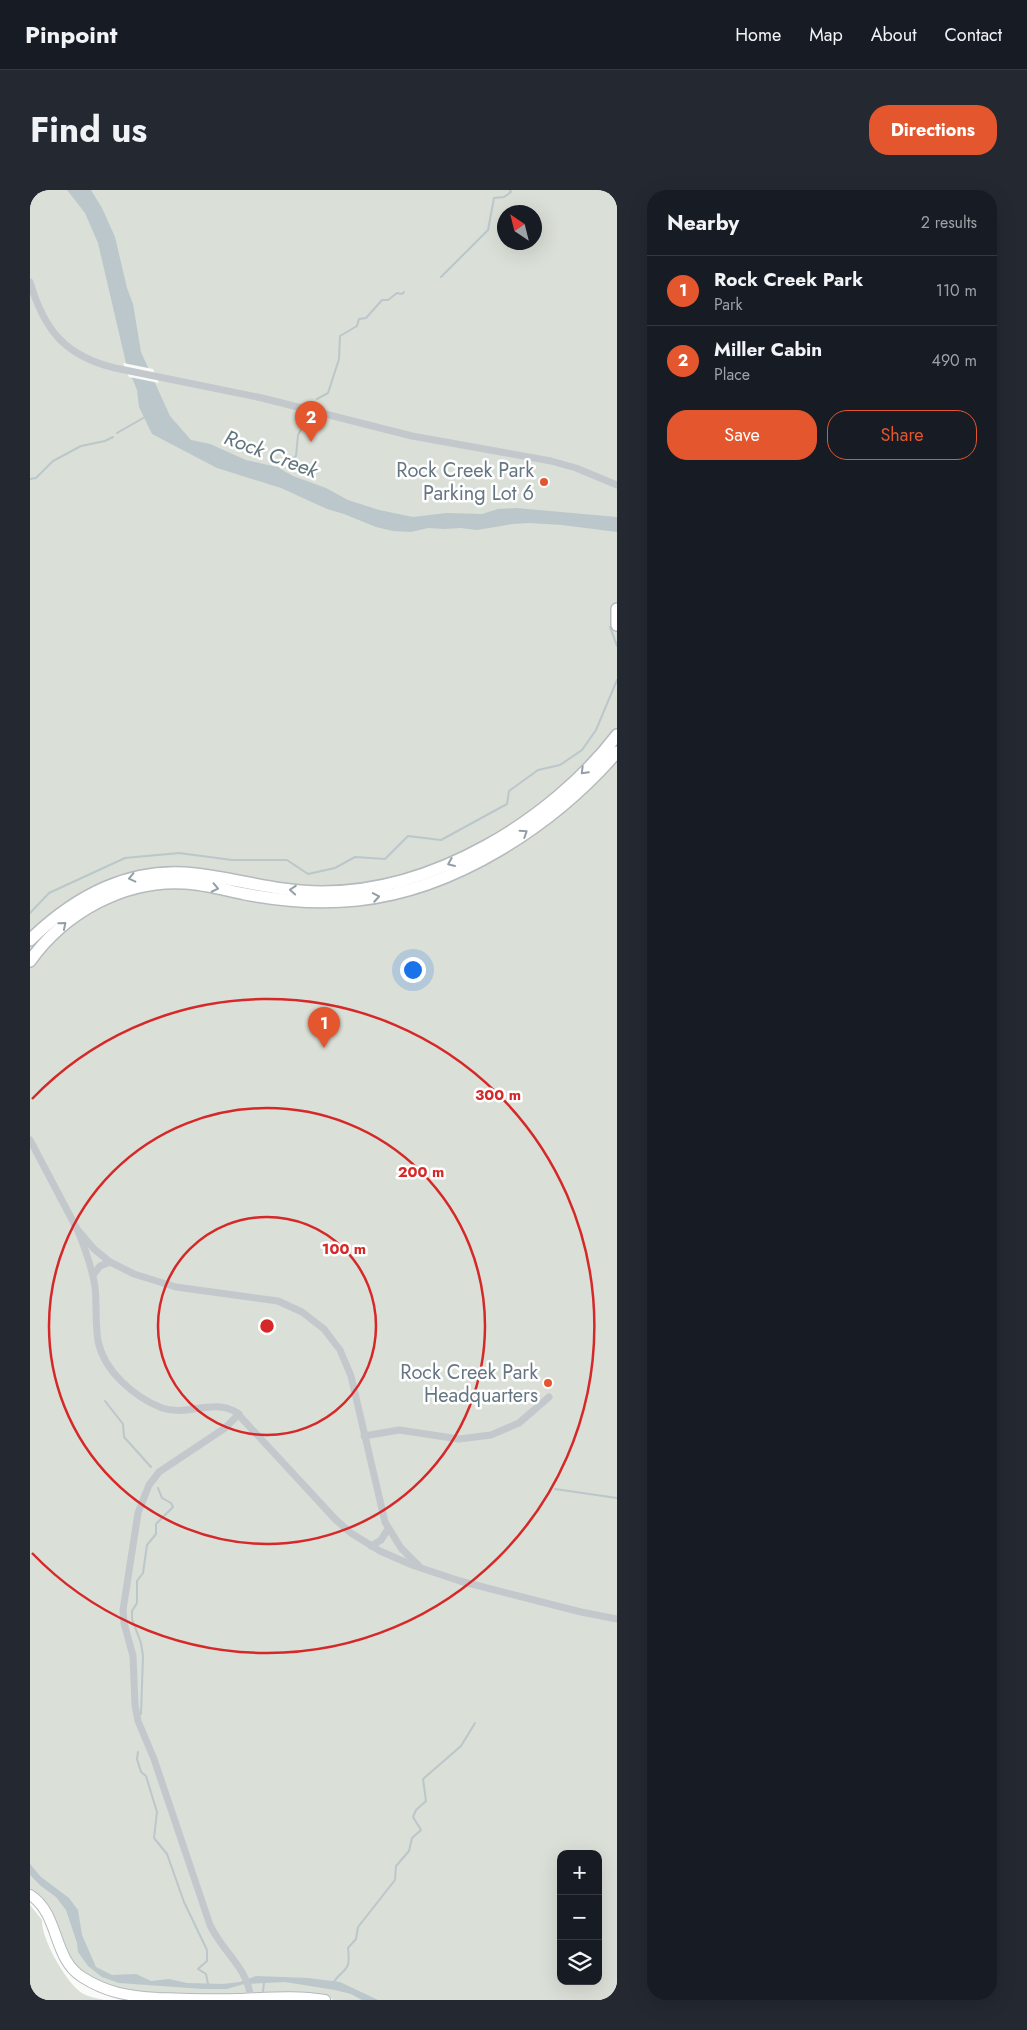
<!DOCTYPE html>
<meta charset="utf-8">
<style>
:root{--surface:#171b24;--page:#242831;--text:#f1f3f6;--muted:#9ea1a6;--line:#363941;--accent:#e4572e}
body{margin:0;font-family:Jost,sans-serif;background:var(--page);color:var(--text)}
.controls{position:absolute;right:15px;bottom:15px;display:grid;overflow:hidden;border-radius:10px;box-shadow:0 5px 20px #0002}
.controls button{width:45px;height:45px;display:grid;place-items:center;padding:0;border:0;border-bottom:1px solid var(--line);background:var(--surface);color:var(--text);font:25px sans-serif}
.compass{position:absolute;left:467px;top:15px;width:45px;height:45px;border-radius:50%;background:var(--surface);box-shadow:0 5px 20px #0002;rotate:325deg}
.you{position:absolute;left:382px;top:779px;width:18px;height:18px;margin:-12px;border:4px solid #fff;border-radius:50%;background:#1a73e8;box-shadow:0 0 0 8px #1a73e833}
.badge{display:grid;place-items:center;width:32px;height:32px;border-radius:50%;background:var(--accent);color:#fff;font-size:16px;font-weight:700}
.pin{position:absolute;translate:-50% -41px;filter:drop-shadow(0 1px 2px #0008)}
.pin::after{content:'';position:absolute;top:26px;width:18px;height:15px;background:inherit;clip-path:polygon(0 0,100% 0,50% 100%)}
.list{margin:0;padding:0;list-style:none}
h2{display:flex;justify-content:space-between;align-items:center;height:65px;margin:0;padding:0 20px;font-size:21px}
h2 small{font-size:16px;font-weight:400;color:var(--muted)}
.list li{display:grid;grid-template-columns:32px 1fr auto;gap:15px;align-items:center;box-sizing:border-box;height:70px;padding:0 20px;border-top:1px solid var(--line)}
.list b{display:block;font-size:19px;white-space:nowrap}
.list p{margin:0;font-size:16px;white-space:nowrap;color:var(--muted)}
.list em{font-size:16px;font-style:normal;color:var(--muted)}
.actions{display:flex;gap:10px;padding:15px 20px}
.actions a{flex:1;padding:11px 0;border:1px solid var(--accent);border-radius:20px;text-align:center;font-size:18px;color:var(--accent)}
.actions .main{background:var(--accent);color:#fff}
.icon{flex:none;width:28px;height:28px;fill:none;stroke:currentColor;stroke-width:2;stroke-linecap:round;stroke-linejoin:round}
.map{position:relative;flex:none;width:587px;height:1810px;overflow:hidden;border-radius:20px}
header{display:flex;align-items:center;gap:30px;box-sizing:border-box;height:70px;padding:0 25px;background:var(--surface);border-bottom:1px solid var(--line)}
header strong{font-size:24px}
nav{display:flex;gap:28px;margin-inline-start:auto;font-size:18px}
.intro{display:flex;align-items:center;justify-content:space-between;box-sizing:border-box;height:120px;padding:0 30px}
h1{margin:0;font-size:35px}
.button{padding:12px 22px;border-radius:20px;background:var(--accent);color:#fff;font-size:18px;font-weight:700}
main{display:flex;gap:30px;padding:0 30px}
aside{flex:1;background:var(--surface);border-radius:20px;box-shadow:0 5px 20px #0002}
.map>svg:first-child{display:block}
.green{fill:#dadfd7;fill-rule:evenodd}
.water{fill:#bbc7cb}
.pier{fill:#fafaf8}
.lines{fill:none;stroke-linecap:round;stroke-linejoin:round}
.stream{stroke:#bbc7cb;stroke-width:2}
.secondary-casing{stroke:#b3babf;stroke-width:12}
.primary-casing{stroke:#b5babe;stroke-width:14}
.street{stroke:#c3c8cc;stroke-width:7}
.secondary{stroke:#fff;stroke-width:10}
.primary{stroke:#fff;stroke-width:11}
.oneway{stroke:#939fa8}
.ring{fill:none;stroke:#d62828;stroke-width:2.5}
.poi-dot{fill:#e4572e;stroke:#fff;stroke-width:2}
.labels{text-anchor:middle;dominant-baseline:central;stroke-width:5;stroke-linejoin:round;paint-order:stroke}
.poi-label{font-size:20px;fill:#657683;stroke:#fff;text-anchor:end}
.water-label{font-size:21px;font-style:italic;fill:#60757c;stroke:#fff}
.centre{fill:#d62828;stroke:#fff;stroke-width:2.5}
.ring-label{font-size:15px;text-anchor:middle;font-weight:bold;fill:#d62828;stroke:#fff;stroke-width:5;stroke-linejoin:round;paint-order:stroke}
</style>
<header>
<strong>Pinpoint</strong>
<nav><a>Home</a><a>Map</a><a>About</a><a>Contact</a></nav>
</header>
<div class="intro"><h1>Find us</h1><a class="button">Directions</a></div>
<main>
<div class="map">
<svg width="587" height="1810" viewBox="0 0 587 1810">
<rect width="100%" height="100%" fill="#fafaf8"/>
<g class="green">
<path d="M 0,0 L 587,0 L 587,1810 L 304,1810 L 284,1804 L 153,1807 L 90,1800 L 56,1785 L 37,1767 L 20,1720 L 11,1708 L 0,1703 ZM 474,22 L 504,22 L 504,52 L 474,52 ZM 531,1664 L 568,1664 L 568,1791 L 531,1791 Z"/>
<path d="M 0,1715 L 12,1730 C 11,1748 34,1788 48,1800 C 53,1806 66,1808 74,1810 L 0,1810 Z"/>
</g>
<g class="water">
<path d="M 37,0 L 61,0 L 72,18 L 85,47 L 97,98 L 103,114 L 111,162 L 140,226 L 161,250 L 180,254 L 216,270 L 247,277 L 263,286 L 296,298 L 318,310 L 349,320 L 383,327 L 416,323 L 452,324 L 468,319 L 486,318 L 587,327 L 587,342 L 532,335 L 499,333 L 483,334 L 447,340 L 431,338 L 414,339 L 398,338 L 381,342 L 363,341 L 346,337 L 314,324 L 297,319 L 251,298 L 187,278 L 122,244 L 109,217 L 107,200 L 96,173 L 68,53 L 55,23 Z"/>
<path d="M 0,1674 L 11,1687 L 39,1708 L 48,1720 L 52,1745 L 66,1777 L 82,1785 L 106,1784 L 121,1791 L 139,1789 L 157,1793 L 193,1794 L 210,1792 L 226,1786 L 278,1788 L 310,1792 L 348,1810 L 332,1810 L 321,1804 L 305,1800 L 255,1792 L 214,1794 L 197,1799 L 173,1799 L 89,1793 L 72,1787 L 58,1776 L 48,1762 L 47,1753 L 36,1720 L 26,1707 L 11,1696 L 0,1685 Z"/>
</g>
<path class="pier" d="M 93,173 L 123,179 L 129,193 L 99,187 Z"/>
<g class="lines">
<g class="stream">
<path d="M 411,87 L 458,40 L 464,8 L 474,7 L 481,2 L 480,0"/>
<path d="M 287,209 L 298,203 L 309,169 L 310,146 L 327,136 L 329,129 L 336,128 L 352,110 L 358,110 L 367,103 L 372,104 L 374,102"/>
<path d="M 87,243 L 115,227"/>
<path d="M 247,279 L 266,266 L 268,245 L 277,229"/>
<path d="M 0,289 L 6,288 L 23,271 L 51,256 L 75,251 L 83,247"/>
<path d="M 580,437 L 587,456"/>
<path d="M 0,723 L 19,703 L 95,668 L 149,663 L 202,670 L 257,670 L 278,684 L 305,678 L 325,667 L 355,669 L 378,646 L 411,650 L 477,614 L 479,601 L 508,580 L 530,575 L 552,560 L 566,540 L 587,490"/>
<path d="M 75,1211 L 93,1234 L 94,1247 L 121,1277"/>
<path d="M 525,1299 L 587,1308"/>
<path d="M 111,1524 L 113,1466 L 111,1453 L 102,1429 L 102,1421 L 107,1413 L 107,1391 L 113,1383 L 117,1355 L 126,1344 L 126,1334 L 143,1317 L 141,1313 L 132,1308 L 128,1298"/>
<path d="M 108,1562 L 107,1569 L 111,1582 L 116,1586 L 127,1622 L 124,1648 L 137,1664 L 154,1712 L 177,1760 L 177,1771 L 168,1779 L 176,1784 L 178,1794"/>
<path d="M 303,1793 C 314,1776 321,1784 318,1758 L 326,1749 L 328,1737 L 365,1690 L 366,1676 L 379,1661 L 382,1648 L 391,1640 L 383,1627 L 386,1620 L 396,1611 L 393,1589 L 431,1556 L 445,1533"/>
<path d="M 233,1801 L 234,1793"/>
</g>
<g class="secondary-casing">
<path id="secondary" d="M 0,1705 C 30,1724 22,1768 52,1787 C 77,1803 98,1806 128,1808 C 154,1809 181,1810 208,1809 C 237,1808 266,1805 295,1810"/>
</g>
<g class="primary-casing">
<g id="primary">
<path d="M 587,419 L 587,435"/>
<path d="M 0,750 C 45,706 101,676 165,684 C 208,689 249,702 292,702 C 403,702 521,631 587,545"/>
<path d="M 0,771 C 35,722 95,689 155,693 C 175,694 195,700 215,704 C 252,711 289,714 327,710 C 425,700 524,635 587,562"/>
</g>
</g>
<g class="street">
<path d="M 0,92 C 14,140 35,166 85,178 L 232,208 L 382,246 L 521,271 L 546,278 L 587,295"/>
<path d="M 0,950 L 47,1039 L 64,1059 L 80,1072 L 104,1084 L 146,1097 L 248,1111 L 272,1122 L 294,1139 L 310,1160 L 321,1186 L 355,1332 L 371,1358 L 389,1376"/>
<path d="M 47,1039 C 55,1058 62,1077 65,1097 C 67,1115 65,1133 68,1151 C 74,1181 104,1207 132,1218 C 158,1227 182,1208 206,1222 L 306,1330 L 321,1343 L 350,1361 L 382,1375 L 430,1391 L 551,1422 L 587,1429"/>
<path d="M 63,1085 L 70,1076 L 80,1072"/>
<path d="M 209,1224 L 195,1238 L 129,1282 L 119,1295 L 108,1323 L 93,1420 L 94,1433 L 103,1466 L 105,1515 L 108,1531 L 124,1569 L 180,1735 C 193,1763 218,1777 221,1810"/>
<path d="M 334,1246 L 369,1240 L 429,1249 L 461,1245 L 489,1233 L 519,1207"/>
<path d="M 341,1356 L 351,1350 L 358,1339"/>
</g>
<use href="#secondary" class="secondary"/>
<use href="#primary" class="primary"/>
</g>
<defs><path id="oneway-chevron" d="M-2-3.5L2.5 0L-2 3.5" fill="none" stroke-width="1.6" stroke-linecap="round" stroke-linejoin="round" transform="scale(1.25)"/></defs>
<g class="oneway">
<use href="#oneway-chevron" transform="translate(554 581) rotate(135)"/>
<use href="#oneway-chevron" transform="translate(494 643) rotate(-33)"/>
<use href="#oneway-chevron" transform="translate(421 673) rotate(157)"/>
<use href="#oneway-chevron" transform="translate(102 688) rotate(167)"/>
<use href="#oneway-chevron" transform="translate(185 698) rotate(12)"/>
<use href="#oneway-chevron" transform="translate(263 700) rotate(-176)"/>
<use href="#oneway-chevron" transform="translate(346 707) rotate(-10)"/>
<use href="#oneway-chevron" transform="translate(33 735) rotate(-40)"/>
</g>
<g class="ring">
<circle cx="237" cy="1136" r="109"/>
<circle cx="237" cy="1136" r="218"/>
<path d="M2 909A327 327 0 1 1 2 1363"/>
</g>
<g class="poi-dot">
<circle cx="514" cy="292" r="5"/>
<circle cx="518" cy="1193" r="5"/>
</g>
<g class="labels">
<g class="poi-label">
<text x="504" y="280">Rock Creek Park<tspan x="504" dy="23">Parking Lot 6</tspan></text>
<text x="508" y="1182">Rock Creek Park<tspan x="508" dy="23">Headquarters</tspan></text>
</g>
<g class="water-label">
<text transform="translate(241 264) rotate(21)">Rock Creek</text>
</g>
</g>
<circle cx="237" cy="1136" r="8" class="centre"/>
<g class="ring-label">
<text x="468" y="910">300 m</text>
<text x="391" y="987">200 m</text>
<text x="314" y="1064">100 m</text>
</g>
</svg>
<div class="controls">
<button>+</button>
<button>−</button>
<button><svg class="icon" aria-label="layers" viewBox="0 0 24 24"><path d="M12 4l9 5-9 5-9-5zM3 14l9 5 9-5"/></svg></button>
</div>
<svg class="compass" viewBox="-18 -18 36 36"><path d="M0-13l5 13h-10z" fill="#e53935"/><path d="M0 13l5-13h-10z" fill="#9ea1a6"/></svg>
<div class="you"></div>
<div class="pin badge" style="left:294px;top:858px">1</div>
<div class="pin badge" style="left:281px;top:252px">2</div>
</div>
<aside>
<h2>Nearby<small>2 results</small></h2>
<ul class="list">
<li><span class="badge">1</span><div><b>Rock Creek Park</b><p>Park</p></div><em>110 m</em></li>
<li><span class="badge">2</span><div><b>Miller Cabin</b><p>Place</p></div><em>490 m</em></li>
</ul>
<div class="actions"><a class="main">Save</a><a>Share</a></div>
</aside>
</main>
